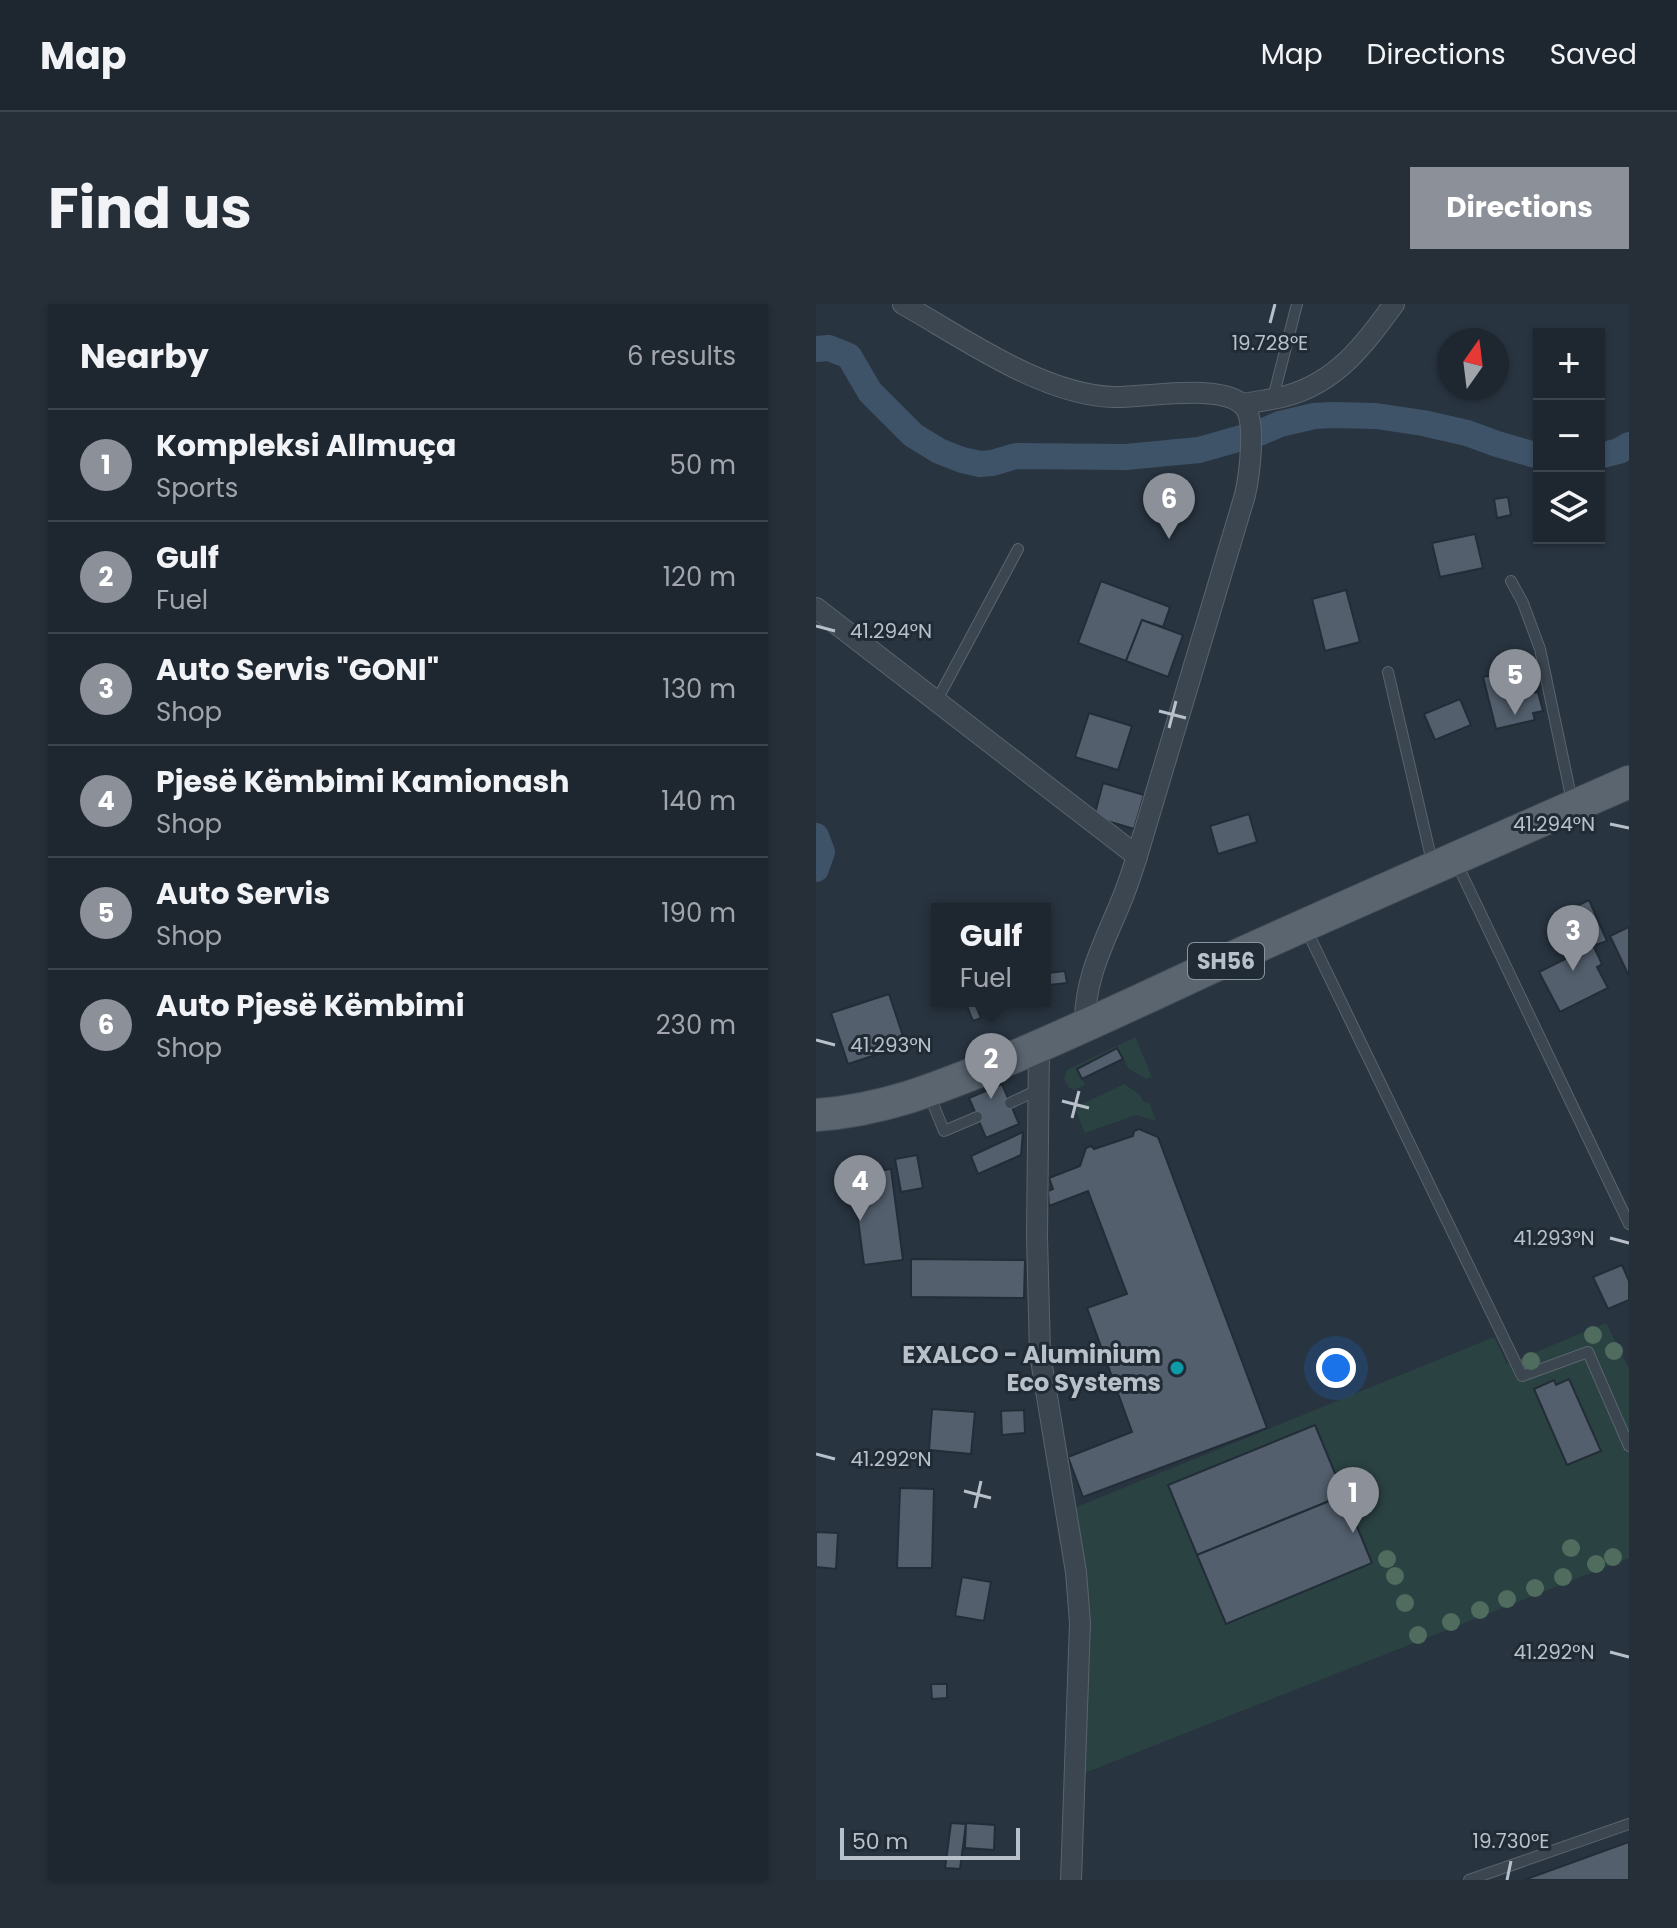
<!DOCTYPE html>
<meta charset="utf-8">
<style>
:root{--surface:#1e2730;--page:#262f38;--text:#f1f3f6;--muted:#a1a5ab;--line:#3c444c;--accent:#8c9099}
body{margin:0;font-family:Poppins,sans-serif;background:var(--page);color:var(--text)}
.controls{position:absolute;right:24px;top:24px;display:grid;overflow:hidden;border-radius:0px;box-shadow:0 2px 6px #0004}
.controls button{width:72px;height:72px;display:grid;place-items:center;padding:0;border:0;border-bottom:2px solid var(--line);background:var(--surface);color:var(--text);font:40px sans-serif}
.compass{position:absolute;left:621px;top:24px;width:72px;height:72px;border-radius:50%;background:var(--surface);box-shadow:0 2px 6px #0004;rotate:14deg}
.scale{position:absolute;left:24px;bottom:20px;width:180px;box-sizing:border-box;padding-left:8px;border:4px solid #b8c1ca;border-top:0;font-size:22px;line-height:28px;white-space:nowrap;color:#b8c1ca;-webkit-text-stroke:6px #202b35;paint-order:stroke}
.you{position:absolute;left:520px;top:1064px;width:28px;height:28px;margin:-20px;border:6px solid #fff;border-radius:50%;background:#1a73e8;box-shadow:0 0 0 12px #1a73e833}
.badge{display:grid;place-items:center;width:52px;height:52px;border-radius:50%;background:var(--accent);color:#fff;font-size:26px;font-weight:700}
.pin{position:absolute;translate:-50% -66px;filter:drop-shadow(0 2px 4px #0008)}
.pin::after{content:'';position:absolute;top:42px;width:28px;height:24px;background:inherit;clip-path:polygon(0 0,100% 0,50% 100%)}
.popup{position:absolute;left:115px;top:599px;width:120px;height:104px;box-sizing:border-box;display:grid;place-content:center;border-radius:0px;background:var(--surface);filter:drop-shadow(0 2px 6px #0005);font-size:26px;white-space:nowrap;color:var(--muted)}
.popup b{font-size:30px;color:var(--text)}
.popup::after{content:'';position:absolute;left:50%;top:100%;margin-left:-16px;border:16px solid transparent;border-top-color:var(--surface)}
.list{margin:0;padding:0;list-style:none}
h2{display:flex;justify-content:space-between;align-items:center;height:104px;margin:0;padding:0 32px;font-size:34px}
h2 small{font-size:26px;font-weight:400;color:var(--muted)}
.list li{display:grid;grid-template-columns:52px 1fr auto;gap:24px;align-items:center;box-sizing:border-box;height:112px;padding:0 32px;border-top:2px solid var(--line)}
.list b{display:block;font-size:30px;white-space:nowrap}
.list p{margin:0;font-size:26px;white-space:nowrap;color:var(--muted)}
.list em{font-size:26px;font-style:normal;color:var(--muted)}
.icon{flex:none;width:44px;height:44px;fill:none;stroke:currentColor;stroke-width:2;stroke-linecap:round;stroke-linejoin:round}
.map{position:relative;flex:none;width:813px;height:1576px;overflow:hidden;border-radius:0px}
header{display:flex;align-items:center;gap:48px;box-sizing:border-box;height:112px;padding:0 40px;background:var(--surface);border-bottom:2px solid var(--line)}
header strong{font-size:38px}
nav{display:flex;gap:44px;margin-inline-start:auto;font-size:28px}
.intro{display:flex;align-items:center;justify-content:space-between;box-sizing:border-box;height:192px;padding:0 48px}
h1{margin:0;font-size:56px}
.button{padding:20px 36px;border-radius:0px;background:var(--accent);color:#fff;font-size:28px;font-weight:700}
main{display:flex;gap:48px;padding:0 48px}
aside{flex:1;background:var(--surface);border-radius:0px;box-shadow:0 2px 6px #0004}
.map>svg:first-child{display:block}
.green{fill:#2b4242}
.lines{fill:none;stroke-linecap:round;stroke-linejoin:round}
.canal{stroke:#3f5368;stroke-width:26}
.building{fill:#535f6d;stroke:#222d37;stroke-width:2}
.service-casing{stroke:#59646d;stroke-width:12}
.minor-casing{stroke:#59646d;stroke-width:22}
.primary-casing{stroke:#454f59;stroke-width:34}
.service{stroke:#3c4650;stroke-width:10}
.minor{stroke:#3c4650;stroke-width:20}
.primary{stroke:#5a6570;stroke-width:32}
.tree{fill:#506c5e}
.ticks{fill:none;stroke:#b8c1ca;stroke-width:3}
.culture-dot{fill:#0f9aa8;stroke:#202b35;stroke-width:3}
.labels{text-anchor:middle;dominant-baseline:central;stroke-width:6;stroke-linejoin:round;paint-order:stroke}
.shield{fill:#202b35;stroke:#8a949d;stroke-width:2}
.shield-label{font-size:22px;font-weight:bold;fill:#b8c1ca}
.poi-label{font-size:24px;font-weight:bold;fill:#b8c1ca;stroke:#202b35;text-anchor:end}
.ticks-label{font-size:20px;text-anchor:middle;fill:#b8c1ca;stroke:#202b35;stroke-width:6;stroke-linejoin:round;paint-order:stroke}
</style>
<header>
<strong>Map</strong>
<nav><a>Map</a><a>Directions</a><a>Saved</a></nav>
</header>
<div class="intro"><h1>Find us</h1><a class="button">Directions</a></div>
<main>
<aside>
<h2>Nearby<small>6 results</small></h2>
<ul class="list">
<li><span class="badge">1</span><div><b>Kompleksi Allmuça</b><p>Sports</p></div><em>50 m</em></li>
<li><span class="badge">2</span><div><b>Gulf</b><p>Fuel</p></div><em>120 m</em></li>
<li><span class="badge">3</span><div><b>Auto Servis &quot;GONI&quot;</b><p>Shop</p></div><em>130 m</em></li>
<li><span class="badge">4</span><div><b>Pjesë Këmbimi Kamionash</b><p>Shop</p></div><em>140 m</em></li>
<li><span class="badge">5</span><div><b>Auto Servis</b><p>Shop</p></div><em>190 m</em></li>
<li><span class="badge">6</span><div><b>Auto Pjesë Këmbimi</b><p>Shop</p></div><em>230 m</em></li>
</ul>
</aside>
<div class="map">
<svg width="813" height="1576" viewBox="0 0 813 1576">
<rect width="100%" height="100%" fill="#283440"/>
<g class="green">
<path d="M 319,733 L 336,773 L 330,775 L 313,765 L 301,744 L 261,764 L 269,781 L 258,786 L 253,784 L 248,774 L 251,766 Z"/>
<path d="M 308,780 L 323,790 L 327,797 L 334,800 L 340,817 L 320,811 L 269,829 L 260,807 L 262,802 Z"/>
<path d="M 790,1019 L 813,1065 L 813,1254 L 266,1470 L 258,1204 L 678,1033 L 691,1060 Z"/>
</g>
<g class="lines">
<g class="canal">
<path d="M 0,45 L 13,44 L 33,52 L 54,88 L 97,131 L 123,147 L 146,156 L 164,160 L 176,159 L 200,152 L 310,153 L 383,146 L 443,129 L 464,120 L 498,112 L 517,111 L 560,112 L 607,119 L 651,129 L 681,140 L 723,152"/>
<path d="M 783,152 L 803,147 L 813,141"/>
<path d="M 0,532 L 6,548 L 0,565"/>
</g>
</g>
<g class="building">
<path d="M 692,193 L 695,211 L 681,214 L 678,195 Z"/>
<path d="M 659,230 L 667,264 L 624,273 L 616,239 Z"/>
<path d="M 285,277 L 354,303 L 347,323 L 326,316 L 310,357 L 262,339 Z"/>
<path d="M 530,286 L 544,338 L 509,347 L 496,295 Z"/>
<path d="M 326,316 L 367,331 L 352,373 L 310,357 Z"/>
<path d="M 710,367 L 716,389 L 722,388 L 727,407 L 717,409 L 719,416 L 680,425 L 667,373 L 689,368 L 691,373 Z"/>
<path d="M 644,395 L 655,421 L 619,436 L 608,410 Z"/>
<path d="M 273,409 L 316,422 L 302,466 L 259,453 Z"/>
<path d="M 287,479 L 328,491 L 318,525 L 278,513 Z"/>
<path d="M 433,510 L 441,538 L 402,550 L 394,522 Z"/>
<path d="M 773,596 L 791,637 L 766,646 L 748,608 Z"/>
<path d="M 813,623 L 813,672 L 794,632 Z"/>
<path d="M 777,641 L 786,660 L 781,663 L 792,684 L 744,708 L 723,668 Z"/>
<path d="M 249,667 L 251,679 L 233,681 L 232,669 Z"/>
<path d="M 73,690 L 90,741 L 32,760 L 15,709 Z"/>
<path d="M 149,697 L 158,697 L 165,714 L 157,717 Z"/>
<path d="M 301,744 L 307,755 L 266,775 L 261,765 Z"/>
<path d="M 186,780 L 203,820 L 170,834 L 153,794 Z"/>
<path d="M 323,825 L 342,833 L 451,1124 L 267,1193 L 252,1153 L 316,1128 L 271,1004 L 311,990 L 272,887 L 233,902 L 232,887 L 237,885 L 233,874 L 264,862 L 270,844 L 275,842 L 278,845 L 317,832 L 318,827 Z"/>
<path d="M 207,828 L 205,851 L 162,870 L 155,852 Z"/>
<path d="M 101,851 L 107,884 L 85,888 L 79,855 Z"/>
<path d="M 75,865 L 87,956 L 48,961 L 36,870 Z"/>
<path d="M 95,955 L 209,956 L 208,994 L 95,993 Z"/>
<path d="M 806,961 L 813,977 L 813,996 L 792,1005 L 777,973 Z"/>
<path d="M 753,1075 L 785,1147 L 751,1161 L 718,1085 L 738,1076 L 740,1081 Z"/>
<path d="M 116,1105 L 159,1108 L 155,1150 L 113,1146 Z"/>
<path d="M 208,1106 L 209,1129 L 186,1131 L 185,1107 Z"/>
<path d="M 499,1121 L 528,1191 L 381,1251 L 352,1181 Z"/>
<path d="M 84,1184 L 118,1185 L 116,1264 L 81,1264 Z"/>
<path d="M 528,1191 L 556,1259 L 410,1320 L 381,1251 Z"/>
<path d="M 0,1228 L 22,1229 L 20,1265 L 0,1263 Z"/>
<path d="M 146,1273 L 175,1278 L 168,1317 L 139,1312 Z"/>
<path d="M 115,1380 L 131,1380 L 131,1394 L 116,1395 Z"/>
<path d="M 135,1519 L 150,1520 L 144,1565 L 129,1564 Z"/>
<path d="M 150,1519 L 179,1521 L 178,1546 L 149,1544 Z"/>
<path d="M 813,1538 L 813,1576 L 708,1576 Z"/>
</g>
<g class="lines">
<g class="service-casing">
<g id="service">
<path d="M 457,94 L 481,0"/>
<path d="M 695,277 L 707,299 L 724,345 L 756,497"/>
<path d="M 572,368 L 617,562"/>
<path d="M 120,398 L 202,245"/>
<path d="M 641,560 L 813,920"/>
<path d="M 490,625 L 706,1072 L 772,1048 L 813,1142"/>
<path d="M 113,790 L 128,827 L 161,813"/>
<path d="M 194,799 L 222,786"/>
<path d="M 653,1576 L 813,1520"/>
</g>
</g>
<g class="minor-casing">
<g id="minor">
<path d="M 87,0 C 147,34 227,91 297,93 C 328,94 406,78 428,102 C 441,117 433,173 429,191 L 321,552 C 316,568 311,584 304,600 C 287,641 268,676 269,721"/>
<path d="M 427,100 C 441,97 456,96 470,92 C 521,78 548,41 578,0"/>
<path d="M 0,304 L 321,552"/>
<path d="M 223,743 L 221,932 L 224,1050 L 260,1268 L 264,1319 L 255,1576"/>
</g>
</g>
<g class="primary-casing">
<path id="primary" d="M 0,811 C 69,806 122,784 186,758 C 253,730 319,699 385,668 C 527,603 670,541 813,478"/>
</g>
<use href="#service" class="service"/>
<use href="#minor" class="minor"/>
<use href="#primary" class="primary"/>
</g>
<g class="tree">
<circle cx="777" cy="1031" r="9"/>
<circle cx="798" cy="1047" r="9"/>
<circle cx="715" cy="1057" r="9"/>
<circle cx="755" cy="1244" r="9"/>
<circle cx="797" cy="1253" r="9"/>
<circle cx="571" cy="1255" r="9"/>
<circle cx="780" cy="1260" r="9"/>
<circle cx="579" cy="1272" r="9"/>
<circle cx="747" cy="1273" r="9"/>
<circle cx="719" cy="1284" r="9"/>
<circle cx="691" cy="1295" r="9"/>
<circle cx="589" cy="1299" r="9"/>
<circle cx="664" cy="1306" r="9"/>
<circle cx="635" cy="1318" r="9"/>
<circle cx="602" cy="1331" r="9"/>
</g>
<path class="ticks" d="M 454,19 L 459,0M 0,322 L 19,327M 343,407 L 370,414M 353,424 L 360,397M 794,520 L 813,524M 0,736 L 19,741M 246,797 L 273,804M 256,814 L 263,787M 794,934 L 813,939M 0,1150 L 19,1155M 148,1187 L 175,1194M 159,1204 L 165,1177M 794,1348 L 813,1353M 691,1576 L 695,1557"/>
<circle class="culture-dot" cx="361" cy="1064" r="8"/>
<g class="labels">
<rect class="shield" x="372" y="639" width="76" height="36" rx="6"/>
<g class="shield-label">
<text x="410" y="657">SH56</text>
</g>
<g class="poi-label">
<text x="345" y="1050">EXALCO - Aluminium<tspan x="345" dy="28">Eco Systems</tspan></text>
</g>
</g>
<g class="ticks-label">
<text x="454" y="46">19.728°E</text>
<text x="75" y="334">41.294°N</text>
<text x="738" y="527">41.294°N</text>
<text x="75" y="748">41.293°N</text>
<text x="738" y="941">41.293°N</text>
<text x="75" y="1162">41.292°N</text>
<text x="738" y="1355">41.292°N</text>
<text x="695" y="1544">19.730°E</text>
</g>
</svg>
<div class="controls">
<button>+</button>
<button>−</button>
<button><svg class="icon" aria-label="layers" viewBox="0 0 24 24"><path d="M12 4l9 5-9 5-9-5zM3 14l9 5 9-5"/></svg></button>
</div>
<svg class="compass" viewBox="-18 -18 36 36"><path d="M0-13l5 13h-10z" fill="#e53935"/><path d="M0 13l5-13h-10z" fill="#a1a5ab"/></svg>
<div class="scale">50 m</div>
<div class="you"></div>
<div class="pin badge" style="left:537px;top:1229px">1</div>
<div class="pin badge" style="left:175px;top:795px">2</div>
<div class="popup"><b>Gulf</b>Fuel</div>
<div class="pin badge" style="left:757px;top:667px">3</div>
<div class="pin badge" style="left:44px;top:917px">4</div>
<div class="pin badge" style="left:699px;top:411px">5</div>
<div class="pin badge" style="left:353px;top:235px">6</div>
</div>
</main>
